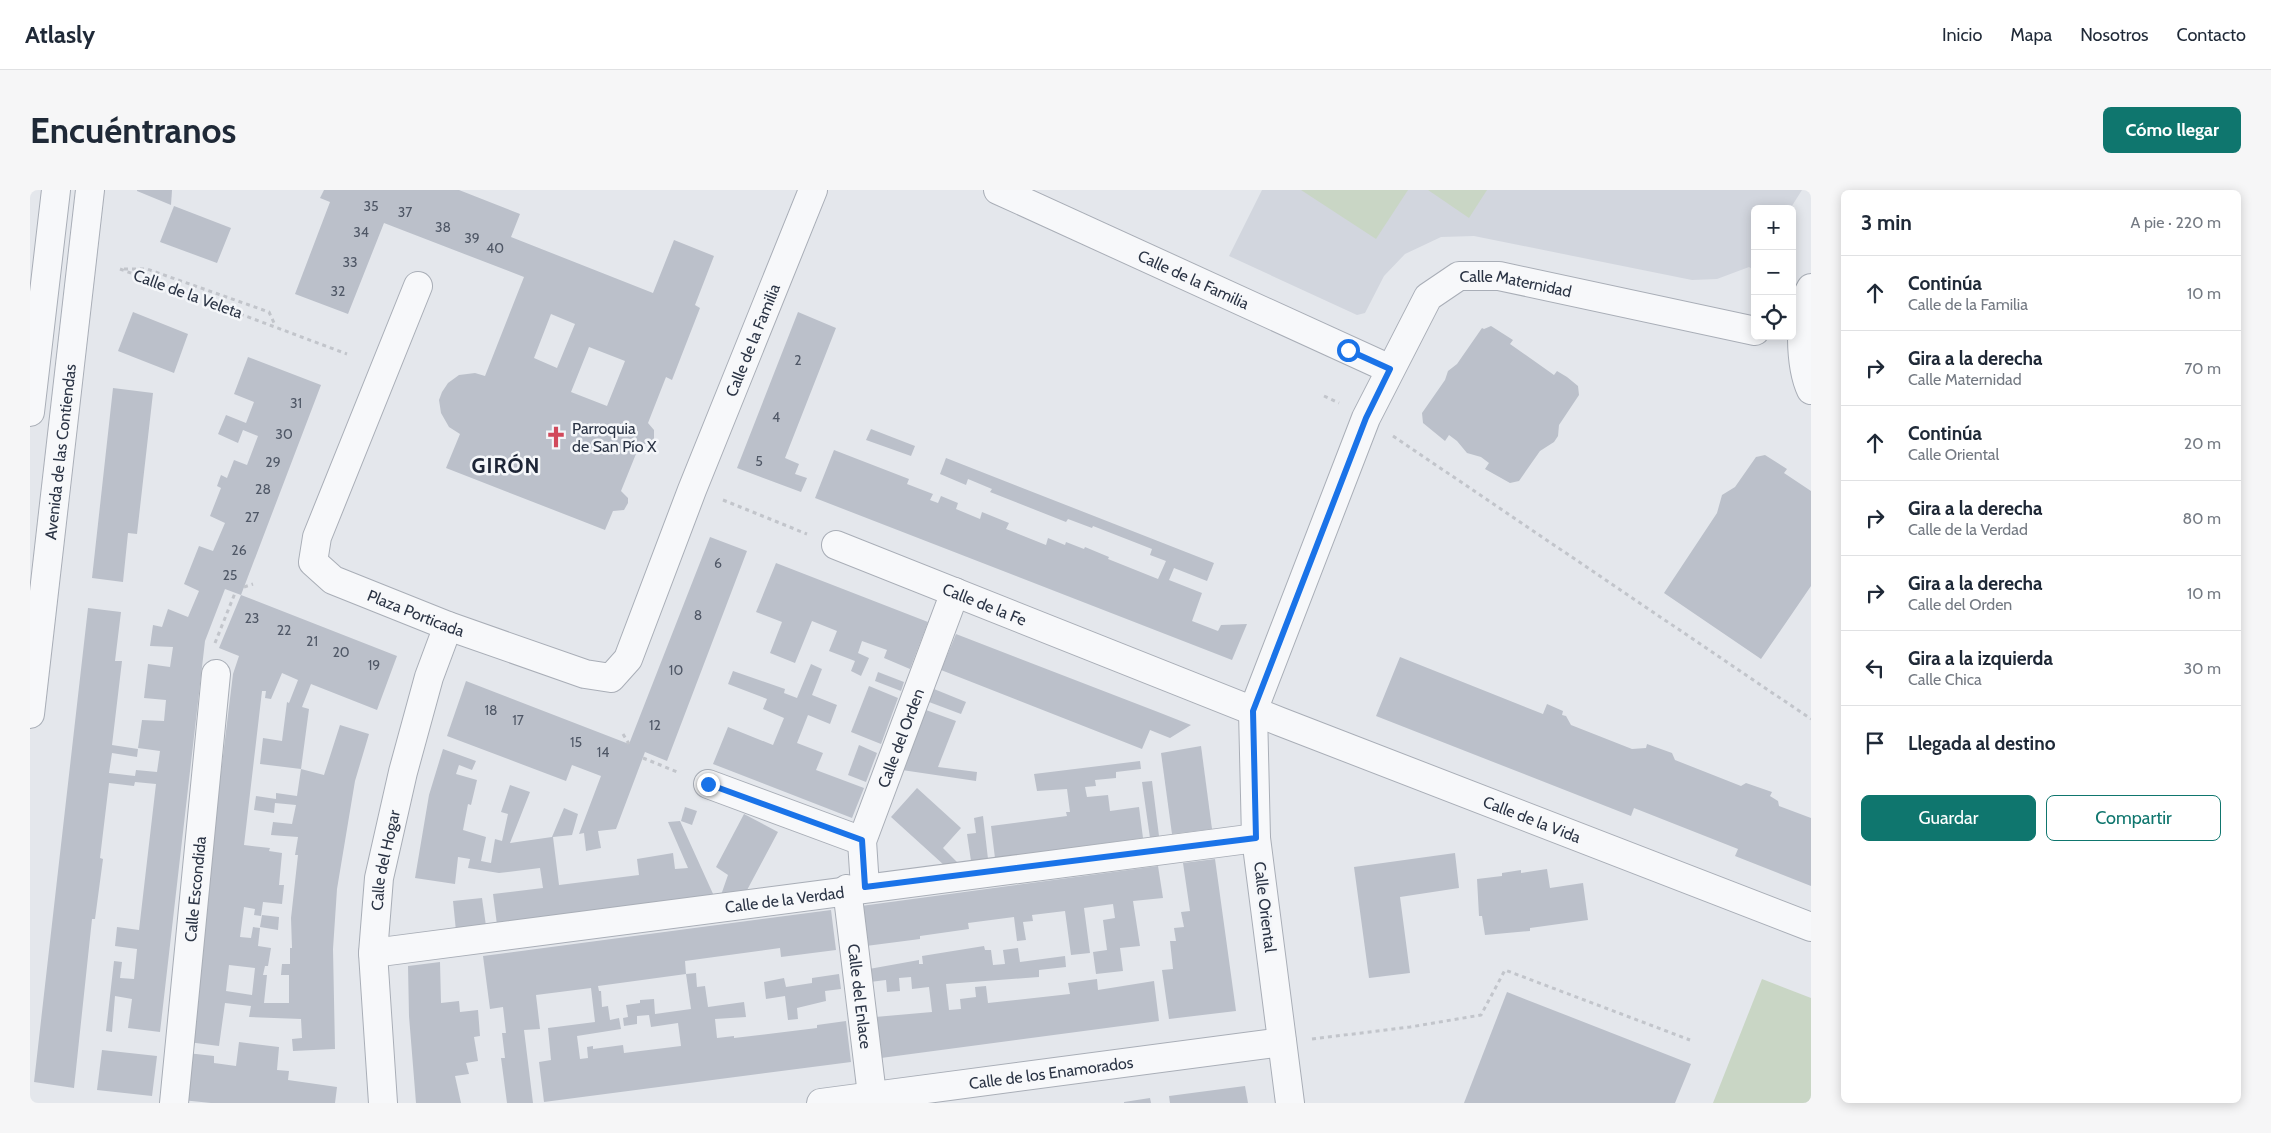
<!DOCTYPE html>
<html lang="es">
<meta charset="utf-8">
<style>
:root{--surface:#fff;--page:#f6f6f7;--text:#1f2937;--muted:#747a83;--line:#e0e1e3;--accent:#0f766e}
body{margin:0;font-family:Cabin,sans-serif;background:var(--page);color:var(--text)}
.controls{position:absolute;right:15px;top:15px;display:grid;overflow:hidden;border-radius:8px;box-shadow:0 2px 12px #0003}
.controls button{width:45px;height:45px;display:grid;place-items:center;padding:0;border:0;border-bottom:1px solid var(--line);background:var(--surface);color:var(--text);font:25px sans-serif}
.stop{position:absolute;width:15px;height:15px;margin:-11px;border:4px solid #1a73e8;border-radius:50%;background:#fff}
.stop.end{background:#1a73e8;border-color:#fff;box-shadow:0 1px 5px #0008}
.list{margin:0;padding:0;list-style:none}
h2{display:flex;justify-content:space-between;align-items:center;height:65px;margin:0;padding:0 20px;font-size:21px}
h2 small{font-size:16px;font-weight:400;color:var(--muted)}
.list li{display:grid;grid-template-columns:32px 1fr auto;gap:15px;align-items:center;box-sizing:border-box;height:75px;padding:0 20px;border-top:1px solid var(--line)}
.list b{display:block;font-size:19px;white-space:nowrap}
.list p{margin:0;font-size:16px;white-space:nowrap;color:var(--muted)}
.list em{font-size:16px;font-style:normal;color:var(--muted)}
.actions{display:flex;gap:10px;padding:15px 20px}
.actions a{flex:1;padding:11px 0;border:1px solid var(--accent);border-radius:8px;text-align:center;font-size:18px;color:var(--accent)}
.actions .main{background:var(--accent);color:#fff}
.icon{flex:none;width:28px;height:28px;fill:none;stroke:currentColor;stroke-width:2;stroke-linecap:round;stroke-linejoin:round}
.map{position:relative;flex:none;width:1781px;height:913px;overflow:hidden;border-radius:8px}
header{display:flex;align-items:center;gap:30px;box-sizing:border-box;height:70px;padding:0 25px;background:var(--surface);border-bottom:1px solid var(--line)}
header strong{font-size:24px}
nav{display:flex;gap:28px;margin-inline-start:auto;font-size:18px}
.intro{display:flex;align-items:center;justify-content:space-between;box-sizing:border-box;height:120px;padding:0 30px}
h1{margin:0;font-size:35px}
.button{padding:12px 22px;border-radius:8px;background:var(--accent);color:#fff;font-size:18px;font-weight:700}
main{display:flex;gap:30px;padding:0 30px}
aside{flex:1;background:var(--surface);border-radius:8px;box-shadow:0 2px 12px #0003}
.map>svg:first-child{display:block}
.built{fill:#d2d6de}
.green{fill:#c9d6c5}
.building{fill:#bbc0ca;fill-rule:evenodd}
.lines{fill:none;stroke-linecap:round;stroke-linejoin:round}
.minor-casing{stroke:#a9aeb7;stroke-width:30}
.path{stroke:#c2c5cb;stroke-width:3;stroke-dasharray:4 4;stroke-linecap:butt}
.minor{stroke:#f7f8fa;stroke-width:28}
.route{stroke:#1a73e8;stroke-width:6}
.labels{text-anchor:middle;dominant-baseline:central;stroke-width:5;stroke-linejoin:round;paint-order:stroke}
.number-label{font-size:14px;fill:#4f5766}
.street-label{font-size:16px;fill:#2b3445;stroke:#f4f6f9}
.poi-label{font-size:16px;fill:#2b3445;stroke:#f4f6f9;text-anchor:start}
.district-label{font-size:21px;font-weight:bold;letter-spacing:1px;fill:#1d2536;stroke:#f4f6f9}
</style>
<header>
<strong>Atlasly</strong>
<nav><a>Inicio</a><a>Mapa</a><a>Nosotros</a><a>Contacto</a></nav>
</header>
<div class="intro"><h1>Encuéntranos</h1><a class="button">Cómo llegar</a></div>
<main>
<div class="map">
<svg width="1781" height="913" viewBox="0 0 1781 913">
<rect width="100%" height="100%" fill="#e4e7ec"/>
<path class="built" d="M 1232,0 L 1772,0 L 1760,19 L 1725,19 L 1724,80 L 1719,77 L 1687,89 L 1662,90 L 1444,46 L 1411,47 L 1375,64 L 1354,86 L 1335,123 L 1327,125 L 1199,66 Z"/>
<g class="green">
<path d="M 1271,0 L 1378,0 L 1346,49 Z"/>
<path d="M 1398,0 L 1457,0 L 1439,28 Z"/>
<path d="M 1732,789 L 1781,808 L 1781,913 L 1683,913 Z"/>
</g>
<g class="building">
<path d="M 107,0 L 142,0 L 141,15 L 107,1 Z"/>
<path d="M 294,0 L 429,0 L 490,24 L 481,47 L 623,103 L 644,50 L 684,66 L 665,115 L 670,118 L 642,190 L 636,187 L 618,233 L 624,240 L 624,249 L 615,254 L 610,254 L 591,301 L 598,308 L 598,313 L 594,320 L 583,321 L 575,340 L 416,278 L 430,244 L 419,237 L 411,223 L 409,210 L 412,202 L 418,193 L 429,185 L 445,183 L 455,186 L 494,87 L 354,33 L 318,124 L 265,104 L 300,12 L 290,8 ZM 521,124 L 545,134 L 527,178 L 504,168 ZM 559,157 L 595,171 L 577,216 L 541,202 Z"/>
<path d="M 144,16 L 201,38 L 187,73 L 130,52 Z"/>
<path d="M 103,122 L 158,144 L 144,183 L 88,161 Z"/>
<path d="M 768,122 L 806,138 L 755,268 L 769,274 L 765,284 L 777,288 L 771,302 L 707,278 Z"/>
<path d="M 1461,136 L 1483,150 L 1480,154 L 1524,185 L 1527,181 L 1537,187 L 1548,196 L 1549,205 L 1529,235 L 1528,246 L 1524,252 L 1510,261 L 1489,291 L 1480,293 L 1455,279 L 1459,273 L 1451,267 L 1437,263 L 1427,251 L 1419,245 L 1415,251 L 1393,233 L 1392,223 L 1415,190 L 1418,181 L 1427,174 L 1452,138 L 1454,139 Z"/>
<path d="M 218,167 L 291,195 L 211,405 L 195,399 L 175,451 L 130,842 L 98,838 L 102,809 L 85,806 L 82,842 L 76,841 L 84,771 L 92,772 L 90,788 L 104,789 L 107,759 L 85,756 L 87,737 L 109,740 L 126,594 L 105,592 L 104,596 L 79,593 L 70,668 L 73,669 L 65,729 L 62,729 L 44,898 L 4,892 L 58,418 L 91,422 L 85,471 L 92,471 L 82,555 L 108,559 L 107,567 L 82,563 L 79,583 L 105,586 L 106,580 L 127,582 L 130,561 L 108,558 L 112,530 L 134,531 L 136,510 L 114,508 L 118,474 L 140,477 L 143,457 L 120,456 L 123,435 L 132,437 L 138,419 L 158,427 L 169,401 L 154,394 L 169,356 L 183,361 L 195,333 L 180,326 L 191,298 L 187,296 L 191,285 L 197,288 L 204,270 L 217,275 L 228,246 L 213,240 L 208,253 L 188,244 L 196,225 L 216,233 L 224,212 L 204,204 Z"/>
<path d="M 83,198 L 123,203 L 107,344 L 98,343 L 93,392 L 62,388 Z"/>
<path d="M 841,239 L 885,256 L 881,266 L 836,250 Z"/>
<path d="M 804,260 L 879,289 L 877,294 L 903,304 L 900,310 L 908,313 L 911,306 L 928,313 L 926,319 L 950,329 L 952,322 L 979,333 L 976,339 L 1016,355 L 1018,348 L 1035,355 L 1036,352 L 1054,359 L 1055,357 L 1079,367 L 1078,369 L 1128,389 L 1136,371 L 1120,365 L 1122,359 L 1063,336 L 1062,338 L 1038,329 L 1036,332 L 960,302 L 962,299 L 938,289 L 936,295 L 910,284 L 916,268 L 1184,373 L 1177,391 L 1144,378 L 1139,390 L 1172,403 L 1162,431 L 1188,441 L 1191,435 L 1217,434 L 1202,470 L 785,308 Z"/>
<path d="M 1735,265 L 1757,279 L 1754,283 L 1781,301 L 1781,396 L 1731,469 L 1634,403 L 1687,323 L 1692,305 L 1705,297 L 1726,267 Z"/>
<path d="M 680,347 L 717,361 L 637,571 L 615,562 L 586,639 L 568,641 L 571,658 L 556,661 L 554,643 L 549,644 L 571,586 L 542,575 L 536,591 L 417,546 L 436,491 L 599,554 Z"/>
<path d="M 746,373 L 898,432 L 880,479 L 854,468 L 857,460 L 832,451 L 828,463 L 839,468 L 831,486 L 821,481 L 825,471 L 799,461 L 807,441 L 782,431 L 765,473 L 740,463 L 752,432 L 726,422 Z"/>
<path d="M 211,405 L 367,466 L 347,520 L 281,494 L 272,517 L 279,519 L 271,579 L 294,585 L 310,535 L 339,544 L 325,591 L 307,699 L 303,759 L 305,859 L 263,861 L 262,849 L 272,848 L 271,829 L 219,827 L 221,816 L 195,813 L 189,856 L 158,852 L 203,484 L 209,466 L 189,458 ZM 252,483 L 268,490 L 259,513 L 257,512 L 252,551 L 233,548 L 230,574 L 271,579 L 267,606 L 246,603 L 246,609 L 226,606 L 224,620 L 244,623 L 245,613 L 266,615 L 262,634 L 243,632 L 241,645 L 268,647 L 265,665 L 268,665 L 261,728 L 262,758 L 260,758 L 260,774 L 252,774 L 251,785 L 259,785 L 259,813 L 234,813 L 237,785 L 233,785 L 235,776 L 238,776 L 241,758 L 228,756 L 230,738 L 223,737 L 221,748 L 210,747 L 214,717 L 225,719 L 224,725 L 231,726 L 233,712 L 252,714 L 254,695 L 249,695 L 252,663 L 239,661 L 240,658 L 214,655 L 232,501 L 236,501 L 235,508 L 241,509 ZM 199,775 L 225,778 L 222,805 L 196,801 Z"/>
<path d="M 926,444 L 1128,522 L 1161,535 L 1140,548 L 1120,540 L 1112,559 L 911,480 Z"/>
<path d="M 1370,467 L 1513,524 L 1517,514 L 1533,521 L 1532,525 L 1536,526 L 1541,535 L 1602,559 L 1616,558 L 1617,554 L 1642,563 L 1645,570 L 1711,596 L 1716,593 L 1742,602 L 1740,606 L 1748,611 L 1749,616 L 1781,628 L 1781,696 L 1705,666 L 1708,659 L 1604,618 L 1601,626 L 1346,526 Z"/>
<path d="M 781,474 L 792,479 L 782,505 L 807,515 L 800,534 L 778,525 L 767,553 L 793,563 L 786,580 L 834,598 L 822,628 L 683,574 L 698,537 L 743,555 L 754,528 L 733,519 L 737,509 L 698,494 L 703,481 L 755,499 L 754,503 L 767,508 Z"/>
<path d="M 848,482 L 874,492 L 871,501 L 845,491 Z"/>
<path d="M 839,496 L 868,508 L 851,554 L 821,542 Z"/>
<path d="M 904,499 L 936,512 L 931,524 L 899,512 Z"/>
<path d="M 896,520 L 926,531 L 908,577 L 947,582 L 946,591 L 872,580 Z"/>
<path d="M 829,555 L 847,563 L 836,592 L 818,585 Z"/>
<path d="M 1171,556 L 1182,639 L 1142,644 L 1131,563 Z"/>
<path d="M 413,559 L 446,571 L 442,580 L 429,575 L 426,584 L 447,590 L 441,615 L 438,614 L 433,640 L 456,647 L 451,671 L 461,673 L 465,649 L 472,651 L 478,624 L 471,622 L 480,595 L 500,602 L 480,653 L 522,647 L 534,618 L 548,624 L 542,645 L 523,647 L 529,695 L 609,685 L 607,669 L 643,663 L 645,679 L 658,678 L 638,632 L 650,631 L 684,706 L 467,735 L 463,704 L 513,698 L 510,678 L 469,683 L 438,678 L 440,669 L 428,667 L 425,694 L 385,688 L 399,605 Z"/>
<path d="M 1110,571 L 1111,579 L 1086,582 L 1086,588 L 1065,590 L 1066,596 L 1055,597 L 1057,607 L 1078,605 L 1080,621 L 1109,617 L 1113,648 L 965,668 L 961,636 L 1037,626 L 1036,622 L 1040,622 L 1037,599 L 1007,601 L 1004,584 Z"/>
<path d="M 1122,591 L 1129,646 L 1120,648 L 1112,592 Z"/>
<path d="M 887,598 L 931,638 L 913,658 L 928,673 L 914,675 L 861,627 Z"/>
<path d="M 655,617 L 667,621 L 662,635 L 651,631 Z"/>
<path d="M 714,624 L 748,642 L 716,702 L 691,705 L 698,685 L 686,677 Z"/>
<path d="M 953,626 L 958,669 L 941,671 L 937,644 L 946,643 L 944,628 Z"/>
<path d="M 1425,663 L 1429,698 L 1370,707 L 1380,783 L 1339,788 L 1324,677 Z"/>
<path d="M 1185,669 L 1206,821 L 1139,829 L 1132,780 L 1143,779 L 1140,751 L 1146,751 L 1144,738 L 1154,737 L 1151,722 L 1160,721 L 1153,673 Z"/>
<path d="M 1128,676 L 1133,708 L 1103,711 L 1110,756 L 1090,758 L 1093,781 L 1066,784 L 1063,762 L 1077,760 L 1073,730 L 1085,728 L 1083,714 L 1054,718 L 1060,763 L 1041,765 L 1035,721 L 1002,725 L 1003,731 L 993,732 L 996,750 L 987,751 L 984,727 L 938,733 L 939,739 L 890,746 L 890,749 L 836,756 L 831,716 Z"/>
<path d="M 1517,679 L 1520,698 L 1553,693 L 1558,730 L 1500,738 L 1500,741 L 1455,745 L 1452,726 L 1449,726 L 1447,689 L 1472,686 L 1472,683 L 1491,680 L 1491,683 Z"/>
<path d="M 452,708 L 456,736 L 426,741 L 423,711 Z"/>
<path d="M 801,720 L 806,760 L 751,767 L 750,758 L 655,771 L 656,784 L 568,796 L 569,801 L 571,801 L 572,817 L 578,816 L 580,830 L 589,828 L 591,839 L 547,846 L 550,869 L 558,868 L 557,857 L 563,856 L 563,859 L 593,855 L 594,863 L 651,856 L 648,833 L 621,837 L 619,825 L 607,826 L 607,834 L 594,836 L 593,828 L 598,827 L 596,815 L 610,813 L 610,810 L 624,809 L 625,824 L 661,819 L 656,784 L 666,783 L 667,797 L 675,796 L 678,817 L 714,812 L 716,827 L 685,829 L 687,848 L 704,846 L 704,848 L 787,838 L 787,835 L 816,831 L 821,872 L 514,912 L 509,872 L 521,870 L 518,838 L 565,832 L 561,798 L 506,805 L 510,839 L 494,840 L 503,913 L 477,913 L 471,868 L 475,868 L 472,843 L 476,843 L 473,817 L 460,819 L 453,766 Z"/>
<path d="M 232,725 L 249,727 L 248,740 L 230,737 Z"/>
<path d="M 954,756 L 955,760 L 961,760 L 963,775 L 975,774 L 973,760 L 988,758 L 990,772 L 1035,766 L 1036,777 L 1009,780 L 1009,787 L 916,794 L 919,820 L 931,819 L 930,809 L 946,807 L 945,797 L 956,796 L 958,813 L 1040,804 L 1038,793 L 1067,789 L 1068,800 L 1124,791 L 1129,831 L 851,868 L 845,827 L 902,822 L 899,797 L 882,799 L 881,787 L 869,788 L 870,801 L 857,802 L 856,790 L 840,792 L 839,779 L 889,770 L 889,774 L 893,774 L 892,766 Z"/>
<path d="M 410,772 L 411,813 L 429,811 L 430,822 L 448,820 L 450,846 L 444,847 L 448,871 L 436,873 L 439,884 L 425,886 L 431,913 L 386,913 L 379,826 L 378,776 Z"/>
<path d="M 809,784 L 811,799 L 795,801 L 796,811 L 767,818 L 768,829 L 758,830 L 755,806 L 736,809 L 734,792 L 754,788 L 756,797 L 782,793 L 782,788 Z"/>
<path d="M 1477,802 L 1661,874 L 1645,913 L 1434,913 Z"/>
<path d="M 209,852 L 249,857 L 247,880 L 259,881 L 258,890 L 307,897 L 305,913 L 181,913 L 152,910 L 157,863 L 184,866 L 184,873 L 206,876 Z"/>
<path d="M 72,860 L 127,866 L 122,906 L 67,900 Z"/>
<path d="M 1215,896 L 1218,913 L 1140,913 L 1139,906 Z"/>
<path d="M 1120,908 L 1121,913 L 1094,913 L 1094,912 Z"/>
</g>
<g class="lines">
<g class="minor-casing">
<g id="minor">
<path id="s1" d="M 968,0 L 1360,179"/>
<path id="s2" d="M 388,96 L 287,347 L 283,372 L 303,390 L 418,436 L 555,484 L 581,488 L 598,469 L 662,300 L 783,0"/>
<path d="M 1781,98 C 1768,120 1770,177 1781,200"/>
<path d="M 0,222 L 26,0"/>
<path id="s3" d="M 806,355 L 1251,532 L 1781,737"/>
<path id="s4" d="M 0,524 L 60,0"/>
<path d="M 678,594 L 832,651"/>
<path id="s5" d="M 835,697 L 832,651 L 925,402"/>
<path id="s6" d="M 817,699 L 843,913"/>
<path id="s7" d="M 343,763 L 1226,648"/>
<path id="s8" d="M 144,913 L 186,484"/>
<path id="s9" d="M 353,913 L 343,763 L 349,688 L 373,582 L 399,487 L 418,436"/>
<path id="s10" d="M 791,913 L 1252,852"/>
<path id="s11" d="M 1260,913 L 1226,648 L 1223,521 L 1336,228 L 1398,107 L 1429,86 L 1469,86 L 1725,141"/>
</g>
</g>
<g class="path">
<path d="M 90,79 L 317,164"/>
<path d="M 94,79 L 117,79 L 239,122 L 245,135"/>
<path d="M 1294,206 L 1309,213"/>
<path d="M 1363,246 L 1781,529"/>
<path d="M 693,310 L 777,344"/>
<path d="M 214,397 L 223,394"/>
<path d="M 185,453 L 205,403"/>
<path d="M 593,544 L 599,554"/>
<path d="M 613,568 L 650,583"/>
<path d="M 1282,849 L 1380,837 L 1451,825 L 1475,780 L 1660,850"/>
</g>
<use href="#minor" class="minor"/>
</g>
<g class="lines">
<path class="route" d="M 678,594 L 832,650 L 835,697 L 1226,648 L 1223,521 L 1336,228 L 1360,179 L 1318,160"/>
</g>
<defs>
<g id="church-bare" transform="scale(1.725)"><path d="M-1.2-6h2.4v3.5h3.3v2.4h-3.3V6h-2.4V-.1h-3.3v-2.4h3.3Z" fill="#d1495b" stroke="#f4f6f9" stroke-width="2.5" paint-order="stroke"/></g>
</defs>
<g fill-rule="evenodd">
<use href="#church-bare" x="526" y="247"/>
</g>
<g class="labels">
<g class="number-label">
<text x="341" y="16">35</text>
<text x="375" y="22">37</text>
<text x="413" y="37">38</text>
<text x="331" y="42">34</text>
<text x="442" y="48">39</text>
<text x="465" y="58">40</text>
<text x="320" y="72">33</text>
<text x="308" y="101">32</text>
<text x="768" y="170">2</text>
<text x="266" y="213">31</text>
<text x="746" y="227">4</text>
<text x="254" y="244">30</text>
<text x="729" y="271">5</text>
<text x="243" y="272">29</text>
<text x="233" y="299">28</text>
<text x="222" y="327">27</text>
<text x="209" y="360">26</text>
<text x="688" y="373">6</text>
<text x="200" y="385">25</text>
<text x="668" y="425">8</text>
<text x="222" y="428">23</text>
<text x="254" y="440">22</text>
<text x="282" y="451">21</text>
<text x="311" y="462">20</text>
<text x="344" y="475">19</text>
<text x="646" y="480">10</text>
<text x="461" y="520">18</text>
<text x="488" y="530">17</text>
<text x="625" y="535">12</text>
<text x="546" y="552">15</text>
<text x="573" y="562">14</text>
</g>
<g class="street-label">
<text stroke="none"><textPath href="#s1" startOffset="215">Calle de la Familia</textPath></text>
<text stroke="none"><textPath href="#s11" startOffset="939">Calle Maternidad</textPath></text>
<text transform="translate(158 104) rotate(20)">Calle de la Veleta</text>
<text stroke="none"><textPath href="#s2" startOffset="986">Calle de la Familia</textPath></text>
<text stroke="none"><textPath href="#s4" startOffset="264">Avenida de las Contiendas</textPath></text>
<text stroke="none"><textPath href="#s3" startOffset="160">Calle de la Fe</textPath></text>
<text stroke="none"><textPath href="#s2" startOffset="412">Plaza Porticada</textPath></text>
<text stroke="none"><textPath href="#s5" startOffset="156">Calle del Orden</textPath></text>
<text stroke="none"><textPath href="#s3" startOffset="748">Calle de la Vida</textPath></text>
<text stroke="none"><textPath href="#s9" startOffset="244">Calle del Hogar</textPath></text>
<text stroke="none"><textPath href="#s8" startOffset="215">Calle Escondida</textPath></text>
<text stroke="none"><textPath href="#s7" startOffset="415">Calle de la Verdad</textPath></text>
<text transform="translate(1235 717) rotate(83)">Calle Oriental</text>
<text stroke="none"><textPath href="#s6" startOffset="108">Calle del Enlace</textPath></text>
<text stroke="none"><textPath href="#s10" startOffset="232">Calle de los Enamorados</textPath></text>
</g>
<g class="poi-label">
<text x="542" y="238">Parroquia<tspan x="542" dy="18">de San Pío X</tspan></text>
</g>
<g class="district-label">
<text x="476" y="275">GIRÓN</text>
</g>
</g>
</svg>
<div class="controls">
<button>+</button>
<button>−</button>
<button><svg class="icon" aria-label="locate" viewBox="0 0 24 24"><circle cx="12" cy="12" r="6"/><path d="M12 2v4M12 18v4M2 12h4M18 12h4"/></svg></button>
</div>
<div class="stop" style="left:1318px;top:160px"></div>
<div class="stop end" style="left:678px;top:594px"></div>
</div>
<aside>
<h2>3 min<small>A pie · 220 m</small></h2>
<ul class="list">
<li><svg class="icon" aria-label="ahead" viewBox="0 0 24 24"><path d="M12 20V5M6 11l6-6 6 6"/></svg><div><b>Continúa</b><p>Calle de la Familia</p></div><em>10 m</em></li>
<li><svg class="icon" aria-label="right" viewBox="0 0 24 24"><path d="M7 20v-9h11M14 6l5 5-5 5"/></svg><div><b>Gira a la derecha</b><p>Calle Maternidad</p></div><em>70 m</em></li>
<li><svg class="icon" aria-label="ahead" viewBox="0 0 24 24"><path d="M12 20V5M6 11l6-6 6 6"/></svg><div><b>Continúa</b><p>Calle Oriental</p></div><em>20 m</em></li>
<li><svg class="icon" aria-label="right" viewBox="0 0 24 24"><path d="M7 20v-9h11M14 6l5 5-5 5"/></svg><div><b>Gira a la derecha</b><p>Calle de la Verdad</p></div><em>80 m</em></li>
<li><svg class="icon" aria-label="right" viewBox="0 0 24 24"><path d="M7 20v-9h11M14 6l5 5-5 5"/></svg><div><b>Gira a la derecha</b><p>Calle del Orden</p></div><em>10 m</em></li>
<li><svg class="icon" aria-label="left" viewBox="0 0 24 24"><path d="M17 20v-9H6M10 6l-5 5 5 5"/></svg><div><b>Gira a la izquierda</b><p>Calle Chica</p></div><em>30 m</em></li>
<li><svg class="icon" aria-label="arrive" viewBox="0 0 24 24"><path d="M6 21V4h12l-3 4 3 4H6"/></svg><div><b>Llegada al destino</b></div></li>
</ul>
<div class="actions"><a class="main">Guardar</a><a>Compartir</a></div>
</aside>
</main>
